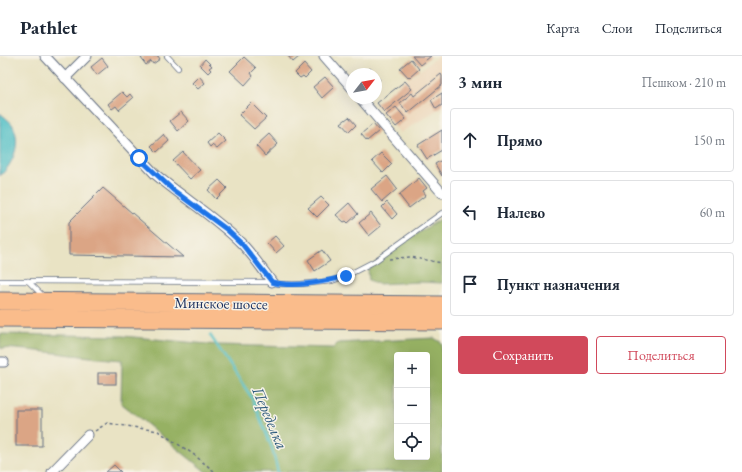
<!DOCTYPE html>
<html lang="ru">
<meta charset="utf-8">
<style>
:root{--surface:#fff;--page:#f2f2f3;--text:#1f2937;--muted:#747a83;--line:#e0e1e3;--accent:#d1495b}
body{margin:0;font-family:"EB Garamond",serif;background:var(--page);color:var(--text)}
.controls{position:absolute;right:12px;bottom:12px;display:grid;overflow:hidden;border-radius:4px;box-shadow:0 4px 16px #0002}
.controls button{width:36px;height:36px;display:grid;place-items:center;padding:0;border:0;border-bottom:1px solid var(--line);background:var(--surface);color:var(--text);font:20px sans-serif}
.compass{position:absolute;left:346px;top:12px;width:36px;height:36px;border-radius:50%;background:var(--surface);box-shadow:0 4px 16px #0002;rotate:59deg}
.stop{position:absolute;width:12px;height:12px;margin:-9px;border:3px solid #1a73e8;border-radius:50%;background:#fff}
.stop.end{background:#1a73e8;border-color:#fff;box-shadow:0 1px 4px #0008}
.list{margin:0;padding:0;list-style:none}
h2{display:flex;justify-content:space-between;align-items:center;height:52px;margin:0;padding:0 16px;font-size:17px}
h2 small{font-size:13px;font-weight:400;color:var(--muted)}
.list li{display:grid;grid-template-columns:26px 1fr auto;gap:12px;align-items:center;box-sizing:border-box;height:64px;margin:0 8px 8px;padding:0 8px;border:1px solid var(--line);border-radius:4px}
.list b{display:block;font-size:15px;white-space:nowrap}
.list em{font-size:13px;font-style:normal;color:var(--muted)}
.actions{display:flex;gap:8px;padding:12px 16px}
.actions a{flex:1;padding:9px 0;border:1px solid var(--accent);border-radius:4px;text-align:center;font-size:14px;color:var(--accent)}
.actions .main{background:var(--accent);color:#fff}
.icon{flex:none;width:22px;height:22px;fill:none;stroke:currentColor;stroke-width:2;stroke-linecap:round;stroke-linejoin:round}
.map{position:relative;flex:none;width:442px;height:416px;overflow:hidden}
header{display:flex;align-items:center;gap:24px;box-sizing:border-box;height:56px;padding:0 20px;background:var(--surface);border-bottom:1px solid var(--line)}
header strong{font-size:19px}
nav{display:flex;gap:22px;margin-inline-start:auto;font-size:14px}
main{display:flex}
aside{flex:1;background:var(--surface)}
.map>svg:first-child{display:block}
.built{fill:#edd7ba}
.forest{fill:#96b163;stroke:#587060;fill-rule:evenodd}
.water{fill:#52c0c6;stroke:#367892}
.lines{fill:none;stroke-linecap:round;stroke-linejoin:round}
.stream{stroke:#52c0c6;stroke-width:2.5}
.building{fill:#dba585}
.lane-casing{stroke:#636e82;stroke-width:6}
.street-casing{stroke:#636e82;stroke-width:11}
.highway-casing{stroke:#636e82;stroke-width:19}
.path{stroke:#636e82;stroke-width:1.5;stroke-dasharray:3 3;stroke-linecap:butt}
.lane{stroke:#fff;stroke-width:4.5}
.street{stroke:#fff;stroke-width:9}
.highway{stroke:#fabc8b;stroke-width:17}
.route{stroke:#1a73e8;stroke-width:5}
.labels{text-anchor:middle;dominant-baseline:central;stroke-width:3;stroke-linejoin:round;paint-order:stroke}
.street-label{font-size:15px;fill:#1b2f5e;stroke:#f7f3e8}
.water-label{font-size:16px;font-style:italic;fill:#2c5a7d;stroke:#f7f3e8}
</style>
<header>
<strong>Pathlet</strong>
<nav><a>Карта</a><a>Слои</a><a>Поделиться</a></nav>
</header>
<main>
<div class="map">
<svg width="442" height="416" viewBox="0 0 442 416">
<rect width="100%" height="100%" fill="#f7f3e8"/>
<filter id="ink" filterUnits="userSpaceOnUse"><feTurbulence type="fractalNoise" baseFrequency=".025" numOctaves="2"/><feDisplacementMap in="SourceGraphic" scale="8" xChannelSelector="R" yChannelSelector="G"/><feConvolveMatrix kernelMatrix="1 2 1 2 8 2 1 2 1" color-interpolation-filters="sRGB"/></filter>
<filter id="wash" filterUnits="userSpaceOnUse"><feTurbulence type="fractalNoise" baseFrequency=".012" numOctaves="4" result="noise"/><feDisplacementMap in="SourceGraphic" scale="16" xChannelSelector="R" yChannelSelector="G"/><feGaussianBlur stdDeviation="0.9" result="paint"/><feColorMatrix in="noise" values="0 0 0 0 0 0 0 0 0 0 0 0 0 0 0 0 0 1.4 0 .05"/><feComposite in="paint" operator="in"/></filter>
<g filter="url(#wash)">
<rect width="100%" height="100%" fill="#e9e3c4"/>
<path class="built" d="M 438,0 L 442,0 L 442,51 L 400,77 L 375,48 L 406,22 L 408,24 Z"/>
<g class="forest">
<path d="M 442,162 L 442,227 L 419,226 L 378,228 L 369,224 L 368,213 L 391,194 Z"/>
<path d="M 0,278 L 123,280 L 218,289 L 333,292 L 338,287 L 434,282 L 442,287 L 442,416 L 206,416 L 121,347 L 122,304 C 81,301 41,294 0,292 ZM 397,299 L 427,299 L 427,401 L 397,401 Z"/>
</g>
<path class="water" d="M 0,57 C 4,61 9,64 12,68 C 22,86 14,107 0,120 Z"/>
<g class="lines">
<path class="stream" d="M 210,279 L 252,342 L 272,392 L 278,416"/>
</g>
<g id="blocks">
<g class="building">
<path d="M 144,0 L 158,0 L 160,3 L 153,8 L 151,5 L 146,9 L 141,2 Z"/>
<path d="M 288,0 L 300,0 L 293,6 Z"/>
<path d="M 412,0 L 431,0 L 420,9 Z"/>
<path d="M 244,1 L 256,12 L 251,17 L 253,20 L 245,29 L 230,15 Z"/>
<path d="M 102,2 L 108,10 L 97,19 L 91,11 Z"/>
<path d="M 205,3 L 212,10 L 209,12 L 211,14 L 208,17 L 200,9 Z"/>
<path d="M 411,3 L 419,13 L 409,22 L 400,12 Z"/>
<path d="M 304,8 L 311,16 L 305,22 L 303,20 L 300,22 L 295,17 Z"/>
<path d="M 370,12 L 375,18 L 363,18 Z"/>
<path d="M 441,18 L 442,20 L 442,29 L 408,57 L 400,47 L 412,37 L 414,40 Z"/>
<path d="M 376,19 L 380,24 L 376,28 Z"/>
<path d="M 199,20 L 205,27 L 198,33 L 192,27 Z"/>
<path d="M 325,21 L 334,31 L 322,42 L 313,31 Z"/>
<path d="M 405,25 L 412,33 L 384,56 L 377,47 Z"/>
<path d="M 122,36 L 127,41 L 130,38 L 133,42 L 119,54 L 116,50 L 112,53 L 108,48 Z"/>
<path d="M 442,37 L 442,49 L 436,53 L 431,44 Z"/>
<path d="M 251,47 L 266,62 L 254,73 L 239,59 Z"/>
<path d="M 396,51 L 406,63 L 396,71 L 386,59 Z"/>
<path d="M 181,56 L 189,65 L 178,75 L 170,65 Z"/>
<path d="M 349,61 L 356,69 L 349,76 L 341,67 Z"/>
<path d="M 373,68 L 379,75 L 367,85 L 361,78 Z"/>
<path d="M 442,74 L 442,94 L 427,103 L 418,89 Z"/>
<path d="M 218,77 L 226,85 L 217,93 L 212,89 L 210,91 L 207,87 Z"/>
<path d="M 164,78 L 169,85 L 157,96 L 151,90 Z"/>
<path d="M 269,78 L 278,88 L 265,100 L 256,90 Z"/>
<path d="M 183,96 L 200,114 L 190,123 L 173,105 Z"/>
<path d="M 381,97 L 392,108 L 383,117 L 372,105 Z"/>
<path d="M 442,104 L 442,120 L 435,108 Z"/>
<path d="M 387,120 L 397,133 L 382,146 L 371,133 Z"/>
<path d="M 419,122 L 427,132 L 423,135 L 426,139 L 409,152 L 399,139 Z"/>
<path d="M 219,124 L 227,132 L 216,143 L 208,134 Z"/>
<path d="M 103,132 L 183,201 L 69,199 L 69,166 Z"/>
<path d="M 321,141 L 329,149 L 317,161 L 308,152 Z"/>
<path d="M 387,146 L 397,158 L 392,163 L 382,151 Z"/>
<path d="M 349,147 L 358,158 L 348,167 L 346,165 L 344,166 L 336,159 Z"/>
<path d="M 371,157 L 381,170 L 369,180 L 359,167 Z"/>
<path d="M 275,180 L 284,190 L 276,197 L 267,187 Z"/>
<path d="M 322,194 L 330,205 L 315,215 L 308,204 Z"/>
<rect x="98" y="317" width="18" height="11"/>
<rect x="16" y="354" width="26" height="36"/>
<path d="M 114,409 L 121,416 L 106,416 Z"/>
</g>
</g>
</g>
<g filter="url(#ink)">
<use href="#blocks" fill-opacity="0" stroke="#636e82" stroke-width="1"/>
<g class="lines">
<g class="lane-casing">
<g id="lane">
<path d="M 167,0 L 178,12"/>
<path d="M 0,225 L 272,226 L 279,228 L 301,228 L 332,225 L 346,220 L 375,205 L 442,157"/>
<path d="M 28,225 L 44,241"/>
</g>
</g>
<g class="street-casing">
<g id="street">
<path d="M 45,0 L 155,118 C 183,142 215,161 241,187 C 253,199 262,213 272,226"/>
<path d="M 324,0 L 352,32"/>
<path d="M 65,22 L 87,0"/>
<path d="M 360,42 L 442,137"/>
<path d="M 0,306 L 4,306"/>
<path d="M 52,416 L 88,379"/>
</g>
</g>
<g class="highway-casing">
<g id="highway">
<path d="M 0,245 L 442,249"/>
<path d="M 0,262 L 442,265"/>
</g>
</g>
<g class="path">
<path d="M 389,203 L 410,201 L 442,207"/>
<path d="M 95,375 L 107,367 L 158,375 L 193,398 L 215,416"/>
</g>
<use href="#lane" class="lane"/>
<use href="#street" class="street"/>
<use href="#highway" class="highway"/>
</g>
</g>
<g class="lines" filter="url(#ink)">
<path class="route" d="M 139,102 L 173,134 L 226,173 L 242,188 L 272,226 C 293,232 325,226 346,220"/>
</g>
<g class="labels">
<g class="street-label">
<text transform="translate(221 247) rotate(1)">Минское шоссе</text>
</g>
<g class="water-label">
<text transform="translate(270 362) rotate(67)">Переделка</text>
</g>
</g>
</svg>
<div class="controls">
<button>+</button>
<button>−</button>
<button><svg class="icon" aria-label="locate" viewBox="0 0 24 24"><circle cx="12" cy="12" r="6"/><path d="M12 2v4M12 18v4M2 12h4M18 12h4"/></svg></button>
</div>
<svg class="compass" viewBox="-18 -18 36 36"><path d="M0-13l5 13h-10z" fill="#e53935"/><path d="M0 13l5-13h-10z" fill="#747a83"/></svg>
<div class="stop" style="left:139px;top:102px"></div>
<div class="stop end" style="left:346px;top:220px"></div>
</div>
<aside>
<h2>3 мин<small>Пешком · 210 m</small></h2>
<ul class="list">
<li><svg class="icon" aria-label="ahead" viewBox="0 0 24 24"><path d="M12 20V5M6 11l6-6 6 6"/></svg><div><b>Прямо</b></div><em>150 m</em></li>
<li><svg class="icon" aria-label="left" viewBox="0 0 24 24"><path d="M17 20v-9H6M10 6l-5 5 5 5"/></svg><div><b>Налево</b></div><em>60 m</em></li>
<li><svg class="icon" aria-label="arrive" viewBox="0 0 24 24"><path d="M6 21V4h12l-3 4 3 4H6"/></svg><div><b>Пункт назначения</b></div></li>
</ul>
<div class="actions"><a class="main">Сохранить</a><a>Поделиться</a></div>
</aside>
</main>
